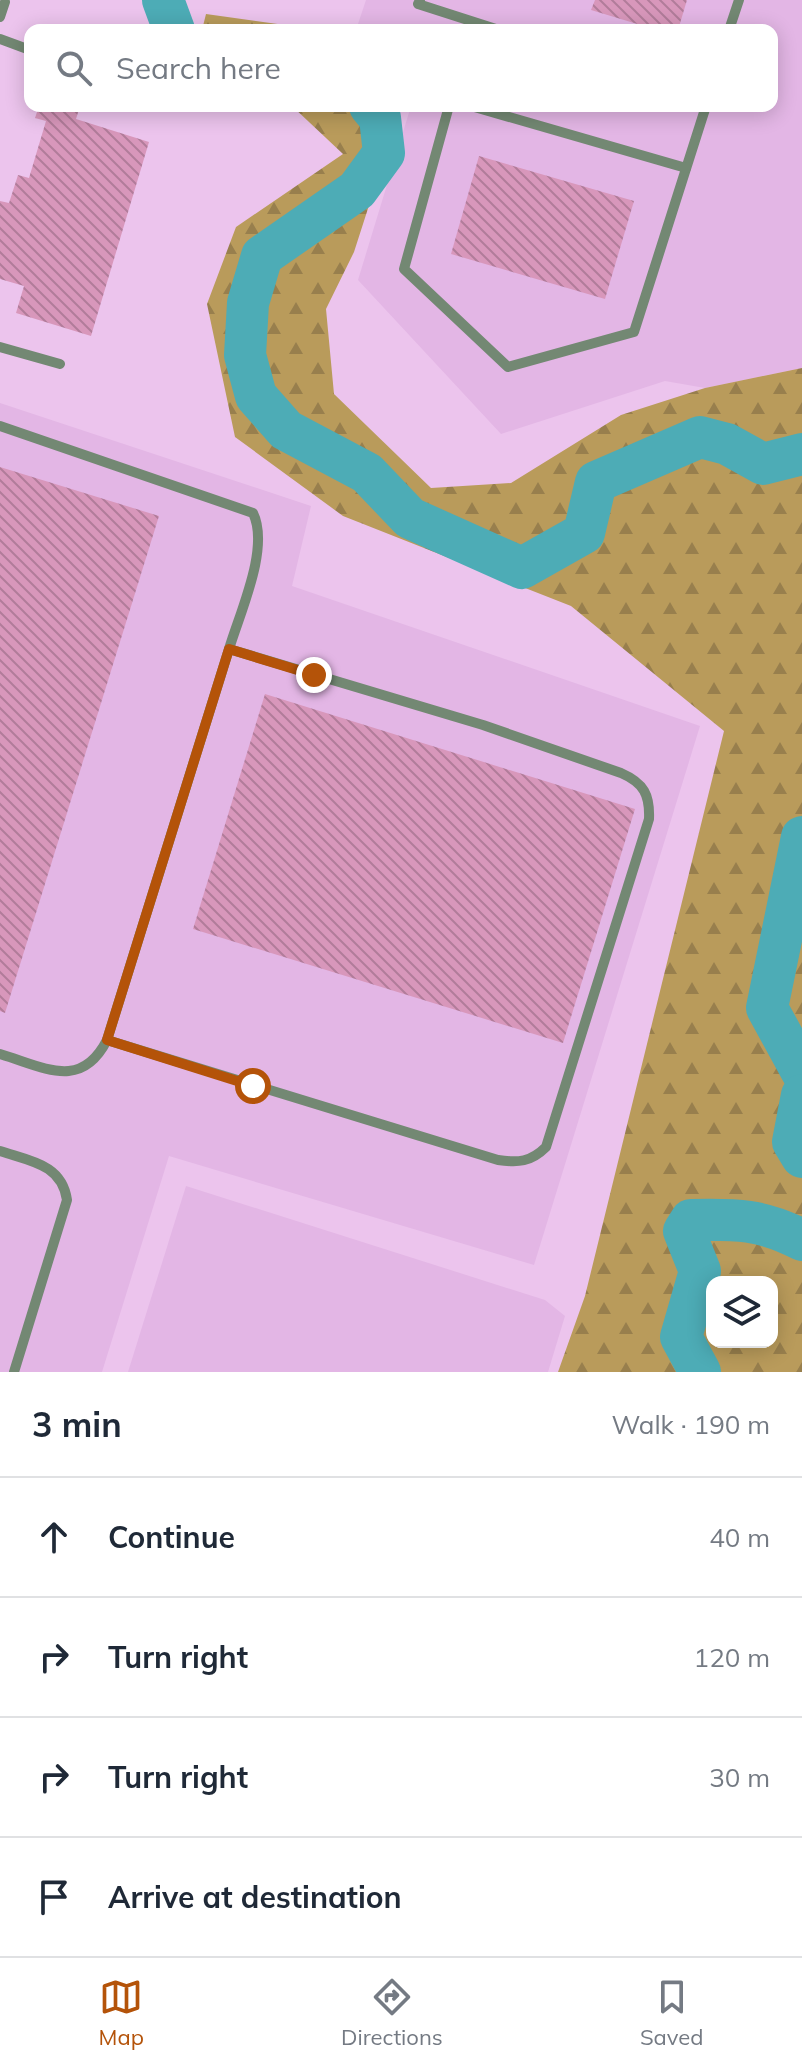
<!DOCTYPE html>
<meta charset="utf-8">
<style>
:root{--surface:#fff;--page:#f2f2f3;--text:#1f2937;--muted:#747a83;--line:#e0e1e3;--accent:#b45309}
body{margin:0;font-family:Mulish,sans-serif;background:var(--page);color:var(--text)}
.controls{position:absolute;right:24px;bottom:24px;display:grid;overflow:hidden;border-radius:16px;box-shadow:0 4px 20px #0003}
.controls button{width:72px;height:72px;display:grid;place-items:center;padding:0;border:0;border-bottom:2px solid var(--line);background:var(--surface);color:var(--text);font:40px sans-serif}
.stop{position:absolute;width:24px;height:24px;margin:-18px;border:6px solid #b45309;border-radius:50%;background:#fff}
.stop.end{background:#b45309;border-color:#fff;box-shadow:0 2px 8px #0008}
.list{margin:0;padding:0;list-style:none}
h2{display:flex;justify-content:space-between;align-items:center;height:104px;margin:0;padding:0 32px;font-size:34px}
h2 small{font-size:26px;font-weight:400;color:var(--muted)}
.list li{display:grid;grid-template-columns:52px 1fr auto;gap:24px;align-items:center;box-sizing:border-box;height:120px;padding:0 32px;border-top:2px solid var(--line)}
.list b{display:block;font-size:30px;white-space:nowrap}
.list em{font-size:26px;font-style:normal;color:var(--muted)}
.icon{flex:none;width:44px;height:44px;fill:none;stroke:currentColor;stroke-width:2;stroke-linecap:round;stroke-linejoin:round}
.map{position:relative;flex:none;width:802px;height:1372px;overflow:hidden}
.search{position:absolute;background:var(--surface);box-shadow:0 4px 20px #0003;left:24px;right:24px;top:24px;height:88px;display:flex;align-items:center;gap:20px;box-sizing:border-box;padding:0 28px;border-radius:16px;color:var(--muted);font-size:30px}
.sheet{height:584px;background:var(--surface)}
nav{display:flex;justify-content:space-around;align-items:center;box-sizing:border-box;height:112px;border-top:2px solid var(--line);background:var(--surface);font-size:22px;color:var(--muted)}
nav a{display:grid;justify-items:center;gap:4px}
nav .on{color:var(--accent)}
.map>svg:first-child{display:block}
.built{fill:#e3b6e5}
.forest{fill:url(#forest-firs);fill-rule:evenodd}
.lines{fill:none;stroke-linecap:round;stroke-linejoin:round}
.river{stroke:#4dacb6;stroke-width:42}
.building{fill:url(#building-back-hatch)}
.lane{stroke:#738873;stroke-width:10}
.route{stroke:#b45309;stroke-width:10}
</style>
<div class="map">
<svg width="802" height="1372" viewBox="0 0 802 1372">
<defs>
<pattern id="forest-firs" width="22" height="20" patternUnits="userSpaceOnUse" patternTransform="scale(2)"><rect width="22" height="20" fill="#b99b5b"/><path d="M5 1l3.5 6h-7zM16 11l3.5 6h-7z" fill="#987f4d"/></pattern>
<pattern id="building-back-hatch" width="6" height="6" patternUnits="userSpaceOnUse" patternTransform="scale(2)"><rect width="6" height="6" fill="#d897bb"/><path d="M-1 5l2 2M0 0l6 6M5-1l2 2" fill="none" stroke="#b17c9a"/></pattern>
</defs>
<rect width="100%" height="100%" fill="#ecc4ed"/>
<g class="built">
<path d="M 366,0 L 802,0 L 802,368 L 705,388 L 665,381 L 501,434 L 358,280 L 411,106 L 772,106 L 772,30 L 367,30 L 357,27 Z"/>
<path d="M 0,403 L 311,506 L 292,586 L 700,726 L 534,1265 L 169,1156 L 102,1372 L 0,1372 Z"/>
<path d="M 186,1186 L 545,1300 L 565,1316 L 548,1372 L 128,1372 Z"/>
</g>
<g class="forest">
<path d="M 206,14 L 321,30 L 202,30 Z"/>
<path d="M 292,106 L 401,106 L 354,252 L 326,309 L 334,394 L 431,488 L 511,483 L 621,415 L 705,388 L 802,368 L 802,1372 L 558,1372 L 585,1296 L 724,731 L 571,606 L 343,516 L 235,437 L 207,304 L 236,227 L 343,154 ZM 712,1282 L 772,1282 L 772,1342 L 712,1342 Z"/>
</g>
<g class="lines">
<g class="river">
<path d="M 163,0 L 174,30"/>
<path d="M 370,106 L 380,118 L 384,153 L 357,190 L 262,256 L 248,303 L 245,355 L 256,396 L 286,430 L 367,473 L 410,518 L 522,568 L 584,533 L 596,482 L 700,437 L 727,444 L 763,464 L 802,454"/>
<path d="M 802,837 L 767,1008 L 802,1072"/>
<path d="M 802,1095 L 793,1142 L 802,1157"/>
<path d="M 700,1372 L 681,1337 L 700,1271 L 684,1231 L 691,1220 C 736,1219 762,1219 802,1240"/>
</g>
</g>
<g class="building">
<path d="M 595,0 L 687,0 L 678,30 L 657,30 L 591,10 Z"/>
<path d="M 39,106 L 80,106 L 76,119 L 149,142 L 91,336 L 16,313 L 24,286 L 0,279 L 0,201 L 9,203 L 18,175 L 29,178 L 46,121 L 35,118 Z"/>
<path d="M 479,156 L 634,201 L 605,299 L 451,254 Z"/>
<path d="M 0,467 L 159,516 L 5,1013 L 0,1011 Z"/>
<path d="M 265,694 L 635,809 L 563,1043 L 193,929 Z"/>
</g>
<g class="lines">
<g class="lane">
<path d="M 420,0 L 418,4 L 499,30"/>
<path d="M 0,17 L 5,2"/>
<path d="M 729,30 L 739,0"/>
<path d="M 0,39 L 30,50"/>
<path d="M 449,106 L 404,269 L 508,367 L 634,332 L 706,106"/>
<path d="M 471,106 L 686,168"/>
<path d="M 0,347 L 60,364"/>
<path d="M 0,426 L 253,513 C 270,548 240,612 229,649 L 483,725 L 621,773 C 644,783 650,795 649,819 L 546,1147 C 531,1162 518,1163 498,1160 L 107,1040"/>
<path d="M 0,1054 C 44,1067 81,1091 107,1040 L 229,649"/>
<path d="M 0,1151 C 30,1161 62,1164 67,1200 L 14,1372"/>
</g>
</g>
<g class="lines">
<path class="route" d="M 253,1086 L 107,1040 L 229,649 L 314,675"/>
</g>
</svg>
<div class="controls">
<button><svg class="icon" aria-label="layers" viewBox="0 0 24 24"><path d="M12 4l9 5-9 5-9-5zM3 14l9 5 9-5"/></svg></button>
</div>
<div class="stop" style="left:253px;top:1086px"></div>
<div class="stop end" style="left:314px;top:675px"></div>
<div class="search"><svg class="icon" aria-label="search" viewBox="0 0 24 24"><circle cx="10" cy="10" r="6"/><path d="M15 15l6 6"/></svg>Search here</div>
</div>
<section class="sheet">
<h2>3 min<small>Walk · 190 m</small></h2>
<ul class="list">
<li><svg class="icon" aria-label="ahead" viewBox="0 0 24 24"><path d="M12 20V5M6 11l6-6 6 6"/></svg><div><b>Continue</b></div><em>40 m</em></li>
<li><svg class="icon" aria-label="right" viewBox="0 0 24 24"><path d="M7 20v-9h11M14 6l5 5-5 5"/></svg><div><b>Turn right</b></div><em>120 m</em></li>
<li><svg class="icon" aria-label="right" viewBox="0 0 24 24"><path d="M7 20v-9h11M14 6l5 5-5 5"/></svg><div><b>Turn right</b></div><em>30 m</em></li>
<li><svg class="icon" aria-label="arrive" viewBox="0 0 24 24"><path d="M6 21V4h12l-3 4 3 4H6"/></svg><div><b>Arrive at destination</b></div></li>
</ul>
</section>
<nav>
<a class="on"><svg class="icon" aria-label="map" viewBox="0 0 24 24"><path d="M3 6l6-2 6 2 6-2v14l-6 2-6-2-6 2zM9 4v14M15 6v14"/></svg>Map</a>
<a><svg class="icon" aria-label="directions" viewBox="0 0 24 24"><path d="M12 3l9 9-9 9-9-9zM9 14v-3h6M13 9l2 2-2 2"/></svg>Directions</a>
<a><svg class="icon" aria-label="saved" viewBox="0 0 24 24"><path d="M7 4h10v16l-5-4-5 4z"/></svg>Saved</a>
</nav>
